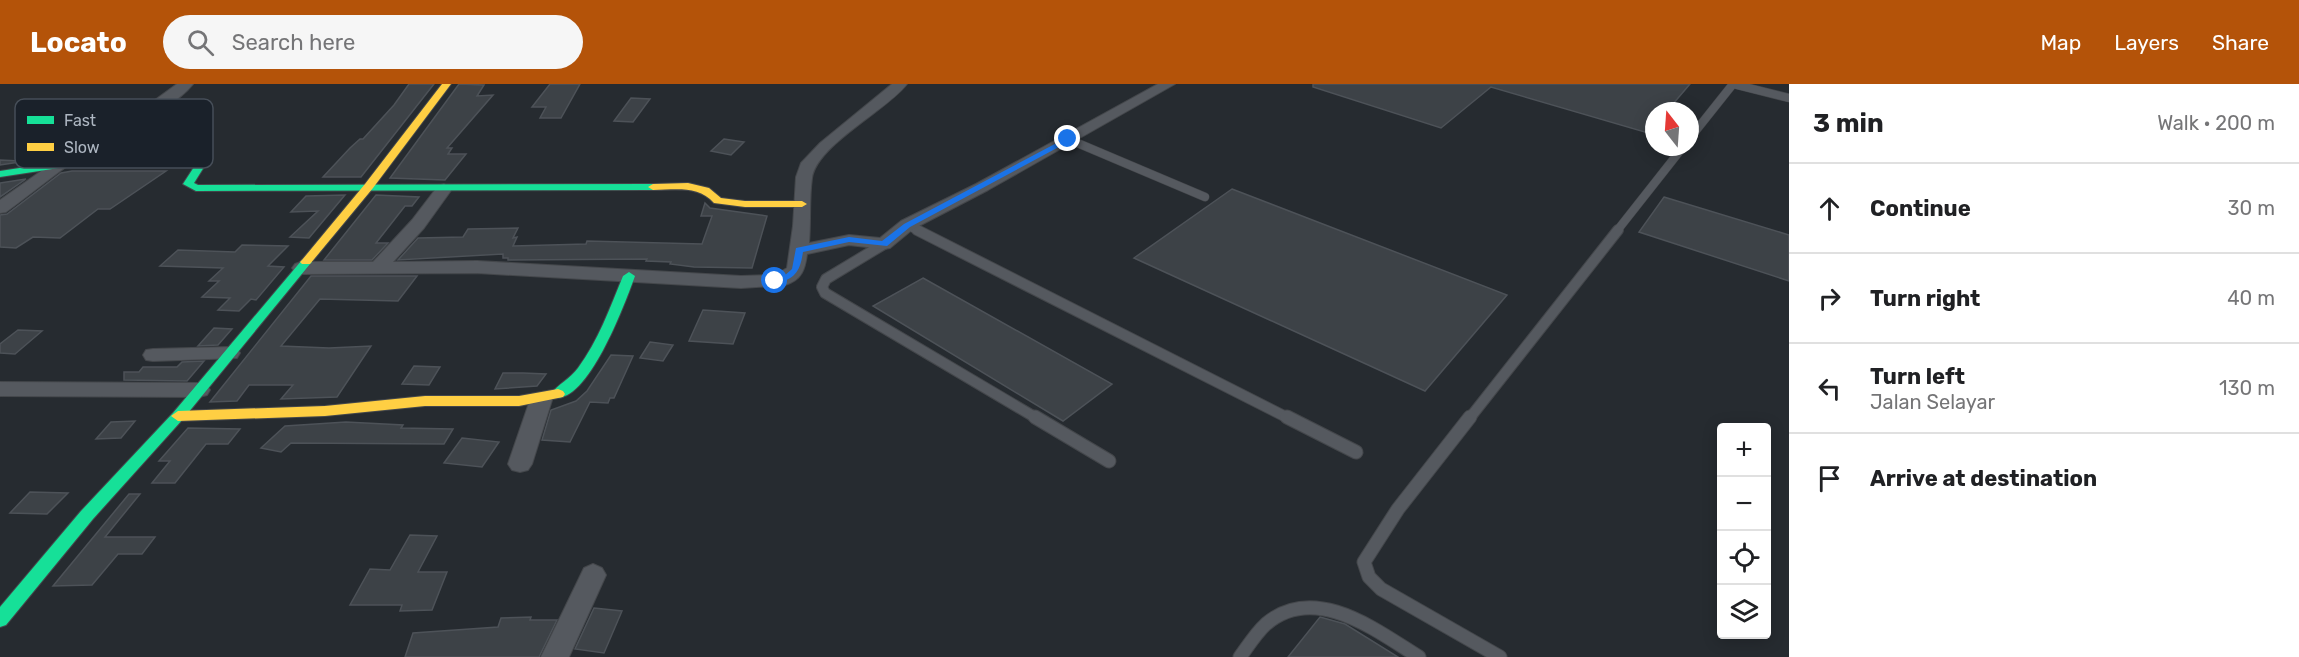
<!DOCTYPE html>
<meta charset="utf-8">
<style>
:root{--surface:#fff;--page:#f6f6f6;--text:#202124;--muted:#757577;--line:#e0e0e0;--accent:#b45309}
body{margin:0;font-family:Rubik,sans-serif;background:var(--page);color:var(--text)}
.controls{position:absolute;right:18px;bottom:18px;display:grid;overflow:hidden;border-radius:6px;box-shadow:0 3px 15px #0003}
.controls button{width:54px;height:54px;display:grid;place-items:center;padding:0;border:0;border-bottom:2px solid var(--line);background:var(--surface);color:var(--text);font:30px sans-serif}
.compass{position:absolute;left:1645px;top:18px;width:54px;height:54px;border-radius:50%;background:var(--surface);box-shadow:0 3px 15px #0003;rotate:343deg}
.stop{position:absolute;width:18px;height:18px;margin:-14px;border:4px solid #1a73e8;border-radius:50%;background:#fff}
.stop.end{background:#1a73e8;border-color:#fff;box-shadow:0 2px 6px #0008}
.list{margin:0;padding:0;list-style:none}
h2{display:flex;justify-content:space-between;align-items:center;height:78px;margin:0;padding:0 24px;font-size:26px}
h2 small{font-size:20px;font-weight:400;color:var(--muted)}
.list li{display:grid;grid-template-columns:39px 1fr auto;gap:18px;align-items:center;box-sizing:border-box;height:90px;padding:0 24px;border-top:2px solid var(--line)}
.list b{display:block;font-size:22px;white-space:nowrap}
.list p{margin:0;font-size:20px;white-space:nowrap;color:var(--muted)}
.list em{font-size:20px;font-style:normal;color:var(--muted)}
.icon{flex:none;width:33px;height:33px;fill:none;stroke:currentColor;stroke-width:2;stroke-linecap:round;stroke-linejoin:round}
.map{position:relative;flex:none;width:1789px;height:573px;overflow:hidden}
header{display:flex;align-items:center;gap:36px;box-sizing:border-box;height:84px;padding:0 30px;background:var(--accent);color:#fff}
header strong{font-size:28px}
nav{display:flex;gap:33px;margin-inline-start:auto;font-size:21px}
.search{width:420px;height:54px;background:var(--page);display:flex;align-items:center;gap:15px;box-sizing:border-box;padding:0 21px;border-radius:33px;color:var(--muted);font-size:22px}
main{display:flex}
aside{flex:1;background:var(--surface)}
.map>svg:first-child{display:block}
.building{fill:#3d4247;stroke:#4d5258;stroke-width:1.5}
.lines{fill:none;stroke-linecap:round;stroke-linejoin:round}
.lane-far2-casing{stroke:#44474b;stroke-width:9}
.lane-far1-casing{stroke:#44474b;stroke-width:12}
.lane-casing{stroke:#44474b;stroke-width:15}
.street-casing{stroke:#44474b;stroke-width:2}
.fast-casing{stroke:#44474b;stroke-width:2}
.slow-casing{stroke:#44474b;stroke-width:2}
.lane-far2{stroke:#55595f;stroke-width:8}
.lane-far1{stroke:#55595f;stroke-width:10}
.lane{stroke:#55595f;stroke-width:13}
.street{fill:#55595f;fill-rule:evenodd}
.fast{fill:#16e098;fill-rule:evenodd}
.slow{fill:#ffcf43;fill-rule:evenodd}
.route{fill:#1a73e8}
.key{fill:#1a212a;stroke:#464e58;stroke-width:1.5}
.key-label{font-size:16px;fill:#aeb7c2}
</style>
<header>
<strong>Locato</strong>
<div class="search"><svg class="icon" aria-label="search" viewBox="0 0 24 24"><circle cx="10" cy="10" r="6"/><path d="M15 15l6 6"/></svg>Search here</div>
<nav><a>Map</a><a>Layers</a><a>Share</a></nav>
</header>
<main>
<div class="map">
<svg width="1789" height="573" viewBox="0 0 1789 573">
<rect width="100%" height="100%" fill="#262b30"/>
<g class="building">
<path d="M 409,0 L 434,0 L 361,93 L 323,93 L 350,64 L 360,55 L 363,55 L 394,21 Z"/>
<path d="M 459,0 L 484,1 L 477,12 L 493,11 L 447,64 L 452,64 L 448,70 L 466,70 L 445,96 L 390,94 Z"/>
<path d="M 550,0 L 580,0 L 561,34 L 540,34 L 546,23 L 532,23 Z"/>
<path d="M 1313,0 L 1690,0 L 1667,27 L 1654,27 L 1654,42 L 1648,49 L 1491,3 L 1441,44 L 1313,3 Z"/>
<path d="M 631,14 L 650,15 L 633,38 L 614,37 Z"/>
<path d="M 724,55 L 744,58 L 731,71 L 711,67 Z"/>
<path d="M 39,66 L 68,66 L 59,72 L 0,81 L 0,76 L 20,77 Z"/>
<path d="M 72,87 L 166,87 L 110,125 L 98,125 L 60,154 L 33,153 L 16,164 L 0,163 L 0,131 L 7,130 L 61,89 Z"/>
<path d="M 26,95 L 0,113 L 0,99 Z"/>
<path d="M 1232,105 L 1507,211 L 1425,307 L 1134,174 Z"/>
<path d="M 345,111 L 309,154 L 290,153 L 318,127 L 291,128 L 306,112 Z"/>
<path d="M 376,111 L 419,113 L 412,122 L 405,122 L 376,159 L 388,159 L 372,176 L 324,176 Z"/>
<path d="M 1664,113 L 1789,151 L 1789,197 L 1639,148 Z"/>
<path d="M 705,119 L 710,124 L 767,132 L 752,184 L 694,183 L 670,180 L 671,178 L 646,177 L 647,175 L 508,176 L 508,174 L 503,174 L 503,170 L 398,176 L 418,154 L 463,153 L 468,145 L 518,144 L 513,154 L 517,153 L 513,162 L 586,160 L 587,157 L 702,160 L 712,132 L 701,132 Z"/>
<path d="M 242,161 L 288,162 L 268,182 L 284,183 L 256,216 L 251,215 L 239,227 L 218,226 L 230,214 L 202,213 L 219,197 L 209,197 L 223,184 L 160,182 L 178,166 L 235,168 Z"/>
<path d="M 311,192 L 417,192 L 398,217 L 320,215 L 281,262 L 329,264 L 371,262 L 337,313 L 281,315 L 293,301 L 249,301 L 237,317 L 210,318 Z"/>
<path d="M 923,194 L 1112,300 L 1063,337 L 873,222 Z"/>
<path d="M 703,226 L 745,229 L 733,260 L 689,257 Z"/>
<path d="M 214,244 L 232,245 L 218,261 L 198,262 Z"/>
<path d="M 18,246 L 42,247 L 15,270 L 0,269 L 0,260 Z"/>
<path d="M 650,258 L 673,261 L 663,277 L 640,274 Z"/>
<path d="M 611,271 L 633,272 L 614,314 L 610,314 L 608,319 L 590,318 L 570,358 L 542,356 L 551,326 L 576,317 L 587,307 Z"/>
<path d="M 204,277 L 187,297 L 124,296 L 124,288 L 139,288 L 143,283 L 177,283 L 182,278 Z"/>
<path d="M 414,282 L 440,283 L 429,301 L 402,300 Z"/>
<path d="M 503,289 L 523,289 L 546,290 L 537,302 L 495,305 Z"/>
<path d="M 135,337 L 121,354 L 96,355 L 111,338 Z"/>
<path d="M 346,338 L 403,341 L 401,344 L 453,345 L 444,360 L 291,359 L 281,368 L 261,364 L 285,342 Z"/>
<path d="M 188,344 L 240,345 L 228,360 L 206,360 L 175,399 L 152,399 L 170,377 L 159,377 Z"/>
<path d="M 462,354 L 499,358 L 482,383 L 444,379 Z"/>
<path d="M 30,408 L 68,409 L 47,430 L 10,429 Z"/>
<path d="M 129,410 L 140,410 L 105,453 L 155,453 L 142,470 L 118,470 L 92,501 L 53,502 Z"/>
<path d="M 410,451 L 437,452 L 418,488 L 447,488 L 432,526 L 400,527 L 402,521 L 350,521 L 370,485 L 390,486 Z"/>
<path d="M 594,524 L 622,527 L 604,569 L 575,565 Z"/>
<path d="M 531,533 L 530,536 L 557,536 L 539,573 L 405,573 L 413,549 L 498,543 L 501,534 Z"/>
<path d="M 1320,533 L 1345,540 L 1398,573 L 1288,573 Z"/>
</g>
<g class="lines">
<g class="lane-far2-casing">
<g id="lane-far2">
<path d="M 1733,0 L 1789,14"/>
<path d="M 1690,54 L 1733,0"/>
<path d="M 1068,55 L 1205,113"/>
<path d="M 907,141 L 920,148"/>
<path d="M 1616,148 L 1683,63"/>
</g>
</g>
<g class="lane-far1-casing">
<g id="lane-far1">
<path d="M 917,146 L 1290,335"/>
<path d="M 884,160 L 826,195 L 822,203 L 825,209 L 1038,335"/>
<path d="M 1469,335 L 1618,146"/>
</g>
</g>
<g class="lane-casing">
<g id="lane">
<path d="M 1035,333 L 1109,377"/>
<path d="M 1287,333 L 1356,368"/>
<path d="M 1470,333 L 1398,425 L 1364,478 L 1369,493 L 1381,505 L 1500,573"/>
<path d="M 1240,573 C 1248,562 1256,549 1266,540 C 1315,498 1377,547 1419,573"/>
</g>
</g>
<g class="street-casing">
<g id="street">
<path d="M 177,0 L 193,0 C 171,27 125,43 96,62 C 65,82 36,106 6,128 L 0,129 L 0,116 L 84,57 L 110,41 L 140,27 Z"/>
<path d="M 892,0 L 907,0 C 886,27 817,61 812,94 C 809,115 811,137 809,159 L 849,151 L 880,154 L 901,137 L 976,100 L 1158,0 L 1175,0 L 988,106 L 913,145 L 890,164 L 884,165 L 849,161 L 807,170 C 805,185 802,196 785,201 L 741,204 L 477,189 L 301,190 L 295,188 L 292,184 L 295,180 L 301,178 L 373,178 L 412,136 L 438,102 L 444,100 L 452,105 L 424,144 L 393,178 L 477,177 L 741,192 L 775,191 L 787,184 L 793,142 L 796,93 L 801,79 L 820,59 Z"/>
<path d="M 230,263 L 237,264 L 240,269 L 237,274 L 153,277 L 146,276 L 143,271 L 146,266 L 153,265 Z"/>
<path d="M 0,298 L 199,299 L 207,301 L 210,306 L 207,311 L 199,313 L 0,312 Z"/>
<path d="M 541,309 L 549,311 L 552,316 L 532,380 L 528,386 L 520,388 L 512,386 L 508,380 L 530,316 L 533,311 Z"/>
<path d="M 593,480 L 602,484 L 606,491 L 569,573 L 541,573 L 584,484 Z"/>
</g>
</g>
<g class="fast-casing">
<g id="fast">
<path d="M 194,75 L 204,83 L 194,99 L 198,101 L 653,100 L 658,103 L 653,106 L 196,107 L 183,100 L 194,83 L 191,81 L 72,82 L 0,93 L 0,87 L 72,76 Z"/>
<path d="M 306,174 L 310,176 L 312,178 L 310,180 L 183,335 L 93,435 L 6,541 L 0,543 L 0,523 L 81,427 L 173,329 L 302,176 Z"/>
<path d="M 629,188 L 635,192 C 626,217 587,323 553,313 L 551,310 C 558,300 570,295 578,284 C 598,257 610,224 623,192 Z"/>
</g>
</g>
<g class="slow-casing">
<g id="slow">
<path d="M 442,0 L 451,0 L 373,104 L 310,180 L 302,180 L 300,178 L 302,176 L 365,100 Z"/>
<path d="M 688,99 L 709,104 L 721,114 L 745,117 L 802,117 L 807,120 L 802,123 L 745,123 L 714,119 C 698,101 675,106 653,106 L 648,103 L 653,100 Z"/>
<path d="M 558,305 L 563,307 L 565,310 L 563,313 L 519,322 L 425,322 L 325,332 L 178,337 L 171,332 L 178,327 L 325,322 L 425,312 L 519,312 Z"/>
</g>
</g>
<use href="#lane-far2" class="lane-far2"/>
<use href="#lane-far1" class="lane-far1"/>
<use href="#lane" class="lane"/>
<use href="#street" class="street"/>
<use href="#fast" class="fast"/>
<use href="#slow" class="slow"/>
</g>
<path class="route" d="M 1068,53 L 1070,57 L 910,143 L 887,162 L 849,158 L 803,168 C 800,188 795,195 775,200 L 771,197 L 783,193 L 792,185 L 796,164 L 849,153 L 882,157 L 904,140 Z"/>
<rect x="15" y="15" width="198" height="69" rx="9" class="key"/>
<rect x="27" y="32" width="27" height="8" fill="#16e098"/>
<rect x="27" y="59" width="27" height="8" fill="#ffcf43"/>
<g class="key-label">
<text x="64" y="42">Fast</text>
<text x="64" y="69">Slow</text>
</g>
</svg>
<div class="controls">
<button>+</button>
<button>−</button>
<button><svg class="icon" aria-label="locate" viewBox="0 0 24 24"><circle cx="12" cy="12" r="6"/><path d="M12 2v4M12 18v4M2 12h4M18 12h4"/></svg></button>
<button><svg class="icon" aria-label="layers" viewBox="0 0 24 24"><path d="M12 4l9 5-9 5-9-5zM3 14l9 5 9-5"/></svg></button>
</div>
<svg class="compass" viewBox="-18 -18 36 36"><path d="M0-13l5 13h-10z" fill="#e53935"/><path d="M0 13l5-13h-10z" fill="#757577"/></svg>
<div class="stop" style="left:775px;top:197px"></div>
<div class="stop end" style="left:1068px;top:55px"></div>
</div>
<aside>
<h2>3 min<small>Walk · 200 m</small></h2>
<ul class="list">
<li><svg class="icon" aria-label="ahead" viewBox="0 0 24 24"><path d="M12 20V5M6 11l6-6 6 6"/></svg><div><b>Continue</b></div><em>30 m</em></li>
<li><svg class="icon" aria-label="right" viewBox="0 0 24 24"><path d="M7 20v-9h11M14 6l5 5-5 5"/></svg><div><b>Turn right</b></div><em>40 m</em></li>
<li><svg class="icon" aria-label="left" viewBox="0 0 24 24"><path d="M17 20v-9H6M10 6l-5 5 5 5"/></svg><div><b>Turn left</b><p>Jalan Selayar</p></div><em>130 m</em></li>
<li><svg class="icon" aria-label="arrive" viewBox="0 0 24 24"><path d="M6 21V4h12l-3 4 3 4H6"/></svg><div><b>Arrive at destination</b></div></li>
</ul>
</aside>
</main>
